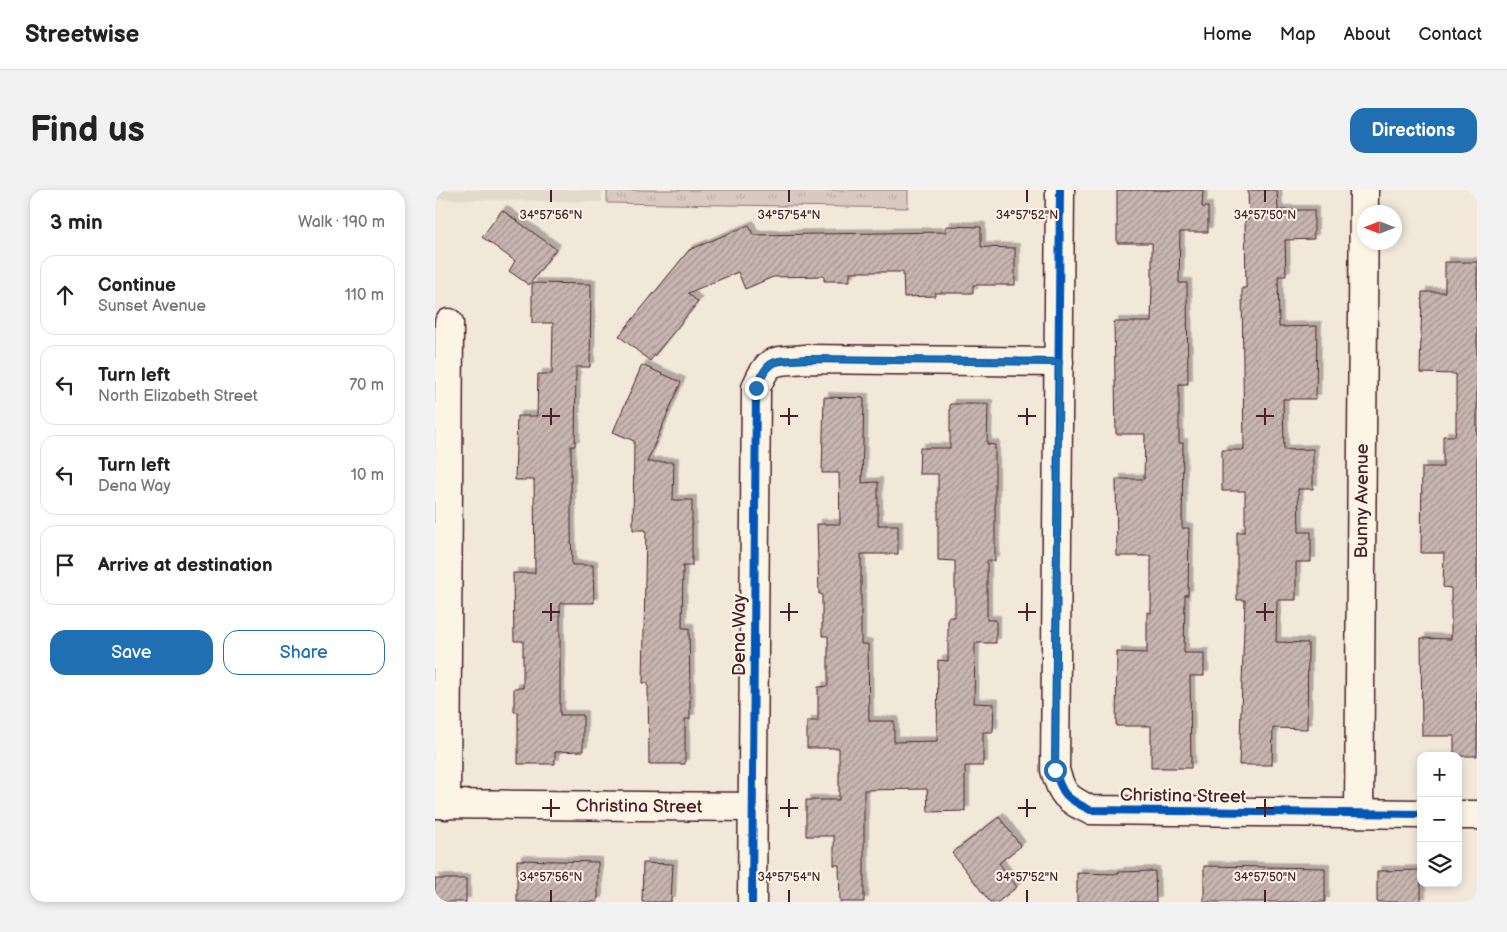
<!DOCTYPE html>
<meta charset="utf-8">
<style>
:root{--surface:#fff;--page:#f2f2f2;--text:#222;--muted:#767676;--line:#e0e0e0;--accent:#1f6fb2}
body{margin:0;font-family:"Balsamiq Sans",sans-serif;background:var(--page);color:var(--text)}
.controls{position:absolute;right:15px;bottom:15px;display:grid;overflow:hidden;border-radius:10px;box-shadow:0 2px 8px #0003}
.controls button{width:45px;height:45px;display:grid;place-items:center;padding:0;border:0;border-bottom:1px solid var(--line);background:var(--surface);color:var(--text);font:25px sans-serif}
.compass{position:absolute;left:922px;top:15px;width:45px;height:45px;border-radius:50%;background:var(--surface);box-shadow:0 2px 8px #0003;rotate:270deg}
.stop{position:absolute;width:15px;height:15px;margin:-11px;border:4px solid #1f6fb2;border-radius:50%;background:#fff}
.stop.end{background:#1f6fb2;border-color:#fff;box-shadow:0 1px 5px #0008}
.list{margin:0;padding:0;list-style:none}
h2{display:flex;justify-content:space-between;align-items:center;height:65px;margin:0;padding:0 20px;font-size:21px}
h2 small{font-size:16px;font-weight:400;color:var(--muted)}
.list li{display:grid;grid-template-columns:32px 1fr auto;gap:15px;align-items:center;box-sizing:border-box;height:80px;margin:0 10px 10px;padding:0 10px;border:1px solid var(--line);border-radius:15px}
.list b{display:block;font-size:19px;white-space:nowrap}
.list p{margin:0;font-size:16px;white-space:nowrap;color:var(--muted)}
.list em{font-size:16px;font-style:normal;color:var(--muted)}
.actions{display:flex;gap:10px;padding:15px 20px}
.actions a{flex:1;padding:11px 0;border:1px solid var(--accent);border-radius:15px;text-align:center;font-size:18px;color:var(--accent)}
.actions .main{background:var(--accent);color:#fff}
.icon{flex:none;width:28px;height:28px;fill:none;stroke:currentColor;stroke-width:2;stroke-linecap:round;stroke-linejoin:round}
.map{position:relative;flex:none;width:1042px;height:712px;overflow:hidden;border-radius:15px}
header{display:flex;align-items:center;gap:30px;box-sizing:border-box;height:70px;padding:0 25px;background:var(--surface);border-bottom:1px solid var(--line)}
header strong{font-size:24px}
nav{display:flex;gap:28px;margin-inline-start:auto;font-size:18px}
.intro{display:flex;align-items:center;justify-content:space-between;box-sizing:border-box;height:120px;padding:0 30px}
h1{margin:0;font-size:35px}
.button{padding:12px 22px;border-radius:15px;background:var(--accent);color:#fff;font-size:18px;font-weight:700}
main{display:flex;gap:30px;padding:0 30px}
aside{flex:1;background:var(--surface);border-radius:15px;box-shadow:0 2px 8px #0003}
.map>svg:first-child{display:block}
.built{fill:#e4d9cd}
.park{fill:url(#park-tufts);stroke:#917476}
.building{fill:url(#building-hatch);stroke:#4a1f2b;filter:url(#shadow)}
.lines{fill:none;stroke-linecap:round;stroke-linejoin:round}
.minor-casing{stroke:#4a1f2b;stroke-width:31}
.minor{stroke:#fcf5e5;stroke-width:28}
.cycleway-casing{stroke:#fcf5e5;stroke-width:11}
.cycleway{stroke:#0057b8;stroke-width:8}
.route{stroke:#1f6fb2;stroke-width:6}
.ticks{fill:none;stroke:#4a1f2b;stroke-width:2}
.labels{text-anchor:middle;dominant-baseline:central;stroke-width:4;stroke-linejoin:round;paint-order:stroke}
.street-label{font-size:18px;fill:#4a1f2b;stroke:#fcf5e5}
.ticks-label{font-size:12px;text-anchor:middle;fill:#4a1f2b;stroke:#fcf5e5;stroke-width:4;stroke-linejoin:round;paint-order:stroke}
</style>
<header>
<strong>Streetwise</strong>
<nav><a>Home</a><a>Map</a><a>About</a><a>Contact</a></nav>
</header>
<div class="intro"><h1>Find us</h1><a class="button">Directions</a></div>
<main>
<aside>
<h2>3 min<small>Walk · 190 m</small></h2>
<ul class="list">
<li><svg class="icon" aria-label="ahead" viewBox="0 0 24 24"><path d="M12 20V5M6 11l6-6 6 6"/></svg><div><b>Continue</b><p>Sunset Avenue</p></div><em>110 m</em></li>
<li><svg class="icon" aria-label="left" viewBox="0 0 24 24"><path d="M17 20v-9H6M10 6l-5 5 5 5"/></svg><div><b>Turn left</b><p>North Elizabeth Street</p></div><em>70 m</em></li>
<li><svg class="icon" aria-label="left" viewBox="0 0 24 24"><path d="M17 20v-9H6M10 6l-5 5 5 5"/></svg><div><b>Turn left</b><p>Dena Way</p></div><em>10 m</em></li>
<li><svg class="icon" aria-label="arrive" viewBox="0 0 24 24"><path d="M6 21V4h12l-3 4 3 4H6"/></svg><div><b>Arrive at destination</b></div></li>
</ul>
<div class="actions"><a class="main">Save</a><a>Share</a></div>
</aside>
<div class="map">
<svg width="1042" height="712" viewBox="0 0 1042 712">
<defs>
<pattern id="park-tufts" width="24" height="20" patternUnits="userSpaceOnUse" patternTransform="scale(1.25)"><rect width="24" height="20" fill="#d8cac0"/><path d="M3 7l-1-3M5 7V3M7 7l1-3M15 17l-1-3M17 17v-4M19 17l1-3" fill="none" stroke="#bbada5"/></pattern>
<pattern id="building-hatch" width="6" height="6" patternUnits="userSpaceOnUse" patternTransform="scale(1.25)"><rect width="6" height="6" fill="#c7b6af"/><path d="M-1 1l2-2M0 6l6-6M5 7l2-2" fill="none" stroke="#a4938f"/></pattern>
<filter id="shadow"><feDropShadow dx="4.5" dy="-4.5" stdDeviation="0" flood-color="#0004"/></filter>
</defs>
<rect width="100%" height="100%" fill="#f1e8da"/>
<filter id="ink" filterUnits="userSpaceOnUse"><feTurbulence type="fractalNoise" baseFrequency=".02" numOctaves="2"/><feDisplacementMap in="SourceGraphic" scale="10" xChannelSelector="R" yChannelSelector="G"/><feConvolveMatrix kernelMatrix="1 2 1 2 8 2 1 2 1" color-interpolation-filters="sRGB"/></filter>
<g filter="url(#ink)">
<path class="built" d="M 0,0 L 167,0 L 167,12 L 0,9 Z"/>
<path class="park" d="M 172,0 L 473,0 L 473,18 L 172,13 Z"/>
<g class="building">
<path d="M 682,0 L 768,0 L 767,17 L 773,17 L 773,42 L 745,42 L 744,93 L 752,93 L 753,194 L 744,194 L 744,253 L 748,253 L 747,338 L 754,338 L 753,405 L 750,405 L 749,463 L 769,463 L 769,486 L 755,486 L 756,578 L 716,578 L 716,536 L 681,536 L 682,462 L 712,463 L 712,422 L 716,423 L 716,366 L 682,366 L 681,289 L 709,289 L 710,244 L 681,244 L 679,132 L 716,132 L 717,94 L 717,53 L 682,53 Z"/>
<path d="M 813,0 L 842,0 L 843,20 L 879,20 L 879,49 L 850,50 L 851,86 L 843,86 L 844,137 L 882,136 L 881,209 L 848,209 L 849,260 L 878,259 L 878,299 L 863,299 L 864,342 L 876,342 L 876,372 L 861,372 L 861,410 L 842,410 L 841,452 L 873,453 L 872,539 L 838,538 L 837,575 L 804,575 L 810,410 L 802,410 L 802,342 L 810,342 L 810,301 L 787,301 L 787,260 L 809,260 L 807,98 L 811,98 L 810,29 L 814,29 Z"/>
<path d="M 67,20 L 121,59 L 94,95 L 74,81 L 80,71 L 47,47 Z"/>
<path d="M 314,35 L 318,45 L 511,42 L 511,36 L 546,37 L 546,57 L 580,58 L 580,95 L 538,95 L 538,103 L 500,103 L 500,106 L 469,107 L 468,82 L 415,82 L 415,91 L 389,91 L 389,86 L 338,87 L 310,99 L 303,82 L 253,103 L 263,112 L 215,171 L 184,146 L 254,60 Z"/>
<path d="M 1010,72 L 1042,72 L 1042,566 L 1019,566 L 1019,546 L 987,546 L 986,448 L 1016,449 L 1016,398 L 1008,397 L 1009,363 L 986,363 L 987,277 L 1008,277 L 1008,246 L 1020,246 L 1021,239 L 1021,184 L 985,183 L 987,102 L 1010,102 Z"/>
<path d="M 97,93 L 156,94 L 155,177 L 141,177 L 140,256 L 136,256 L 136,342 L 137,375 L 158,375 L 159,413 L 125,413 L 125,525 L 148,525 L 148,561 L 120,562 L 120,574 L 83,574 L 83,522 L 79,522 L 79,498 L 88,498 L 88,451 L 79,451 L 78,383 L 100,383 L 99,290 L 80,290 L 82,226 L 102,226 L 103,184 L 117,184 L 118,133 L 97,133 Z"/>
<path d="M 207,175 L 246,192 L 212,272 L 239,272 L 238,310 L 257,310 L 257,376 L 248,376 L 247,438 L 254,438 L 255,500 L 255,529 L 250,529 L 250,574 L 214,574 L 213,493 L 208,493 L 211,340 L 198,340 L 199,251 L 178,242 Z"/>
<path d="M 389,207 L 429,208 L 427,293 L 443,292 L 443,335 L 463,335 L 463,364 L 426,364 L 426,454 L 433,454 L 434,531 L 459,531 L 459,552 L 502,551 L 503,470 L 513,471 L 513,427 L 520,427 L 520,371 L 503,370 L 503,284 L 484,284 L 485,258 L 515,258 L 515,214 L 553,214 L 552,254 L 560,255 L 560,371 L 552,371 L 552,430 L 561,430 L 561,453 L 540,453 L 539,513 L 559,514 L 558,542 L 548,542 L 548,576 L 530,576 L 530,621 L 493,622 L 492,599 L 429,600 L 429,712 L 405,712 L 404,675 L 399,675 L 399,646 L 371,646 L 371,610 L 404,610 L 404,558 L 372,558 L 372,531 L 383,531 L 383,497 L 393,496 L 393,446 L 387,446 L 387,404 L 384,404 L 382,334 L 405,334 L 404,283 L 387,283 Z"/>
<path d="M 564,627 L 586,656 L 564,673 L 582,697 L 563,712 L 555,712 L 517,663 Z"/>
<path d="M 82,670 L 163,672 L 163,712 L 82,712 Z"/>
<path d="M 208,673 L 238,674 L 236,712 L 207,712 Z"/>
<path d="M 769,676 L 890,678 L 890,712 L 769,712 Z"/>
<path d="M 986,680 L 986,712 L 942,712 L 942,681 Z"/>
<path d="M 720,681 L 721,712 L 642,712 L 642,683 L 684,684 L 684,682 Z"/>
<rect x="0" y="689" width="31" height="23"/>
</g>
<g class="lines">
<g class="minor-casing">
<g id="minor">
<path d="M 625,0 L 620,580 C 627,605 631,608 655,620 L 986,624"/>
<path id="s1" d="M 0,614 L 318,617"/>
<path d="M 11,615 L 14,133"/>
<path id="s2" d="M 924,622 L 929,0"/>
<path d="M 1023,625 L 1042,625"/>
<path d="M 317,712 L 321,198 C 334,166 339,172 371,169 L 624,172"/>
</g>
</g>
<use href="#minor" class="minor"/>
<g class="cycleway-casing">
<g id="cycleway">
<path d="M 625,0 L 620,580 C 627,605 631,608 655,620 L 986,624"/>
<path d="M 317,712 L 321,198 C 334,166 339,172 371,169 L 624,172"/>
</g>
</g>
<use href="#cycleway" class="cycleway"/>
</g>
</g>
<g class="lines" filter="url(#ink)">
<path class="route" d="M 321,198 C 334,166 339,172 371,169 L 624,172 L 620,580"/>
</g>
<path class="ticks" d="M 116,0 L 116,12M 354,0 L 354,12M 592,0 L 592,12M 830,0 L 830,12M 116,218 L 116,235M 354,218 L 354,235M 592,218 L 592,235M 830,218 L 830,235M 107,226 L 125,226M 345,226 L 363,226M 583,226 L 601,226M 821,226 L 839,226M 116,413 L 116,431M 354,413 L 354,431M 592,413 L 592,431M 830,413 L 830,431M 107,422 L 125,422M 345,422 L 363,422M 583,422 L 601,422M 821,422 L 839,422M 116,609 L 116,627M 354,609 L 354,627M 592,609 L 592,627M 830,609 L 830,627M 107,618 L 125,618M 345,618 L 363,618M 583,618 L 601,618M 821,618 L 839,618M 116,700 L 116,712M 354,700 L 354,712M 592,700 L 592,712M 830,700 L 830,712"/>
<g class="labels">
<g class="street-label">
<text stroke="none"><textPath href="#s2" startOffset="311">Bunny Avenue</textPath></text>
<text transform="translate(304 445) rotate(-90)">Dena Way</text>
<text transform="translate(748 606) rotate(1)">Christina Street</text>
<text stroke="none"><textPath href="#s1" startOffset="204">Christina Street</textPath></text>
</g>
</g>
<g class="ticks-label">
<text x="116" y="29">34°57'56"N</text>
<text x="354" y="29">34°57'54"N</text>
<text x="592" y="29">34°57'52"N</text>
<text x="830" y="29">34°57'50"N</text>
<text x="116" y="691">34°57'56"N</text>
<text x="354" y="691">34°57'54"N</text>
<text x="592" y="691">34°57'52"N</text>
<text x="830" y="691">34°57'50"N</text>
</g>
</svg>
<div class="controls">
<button>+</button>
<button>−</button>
<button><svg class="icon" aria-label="layers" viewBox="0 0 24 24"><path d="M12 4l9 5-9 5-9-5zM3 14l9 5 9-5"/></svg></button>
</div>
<svg class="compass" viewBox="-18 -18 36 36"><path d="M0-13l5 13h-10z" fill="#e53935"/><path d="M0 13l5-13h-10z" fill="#767676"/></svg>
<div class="stop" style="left:620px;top:580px"></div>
<div class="stop end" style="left:321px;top:198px"></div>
</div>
</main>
